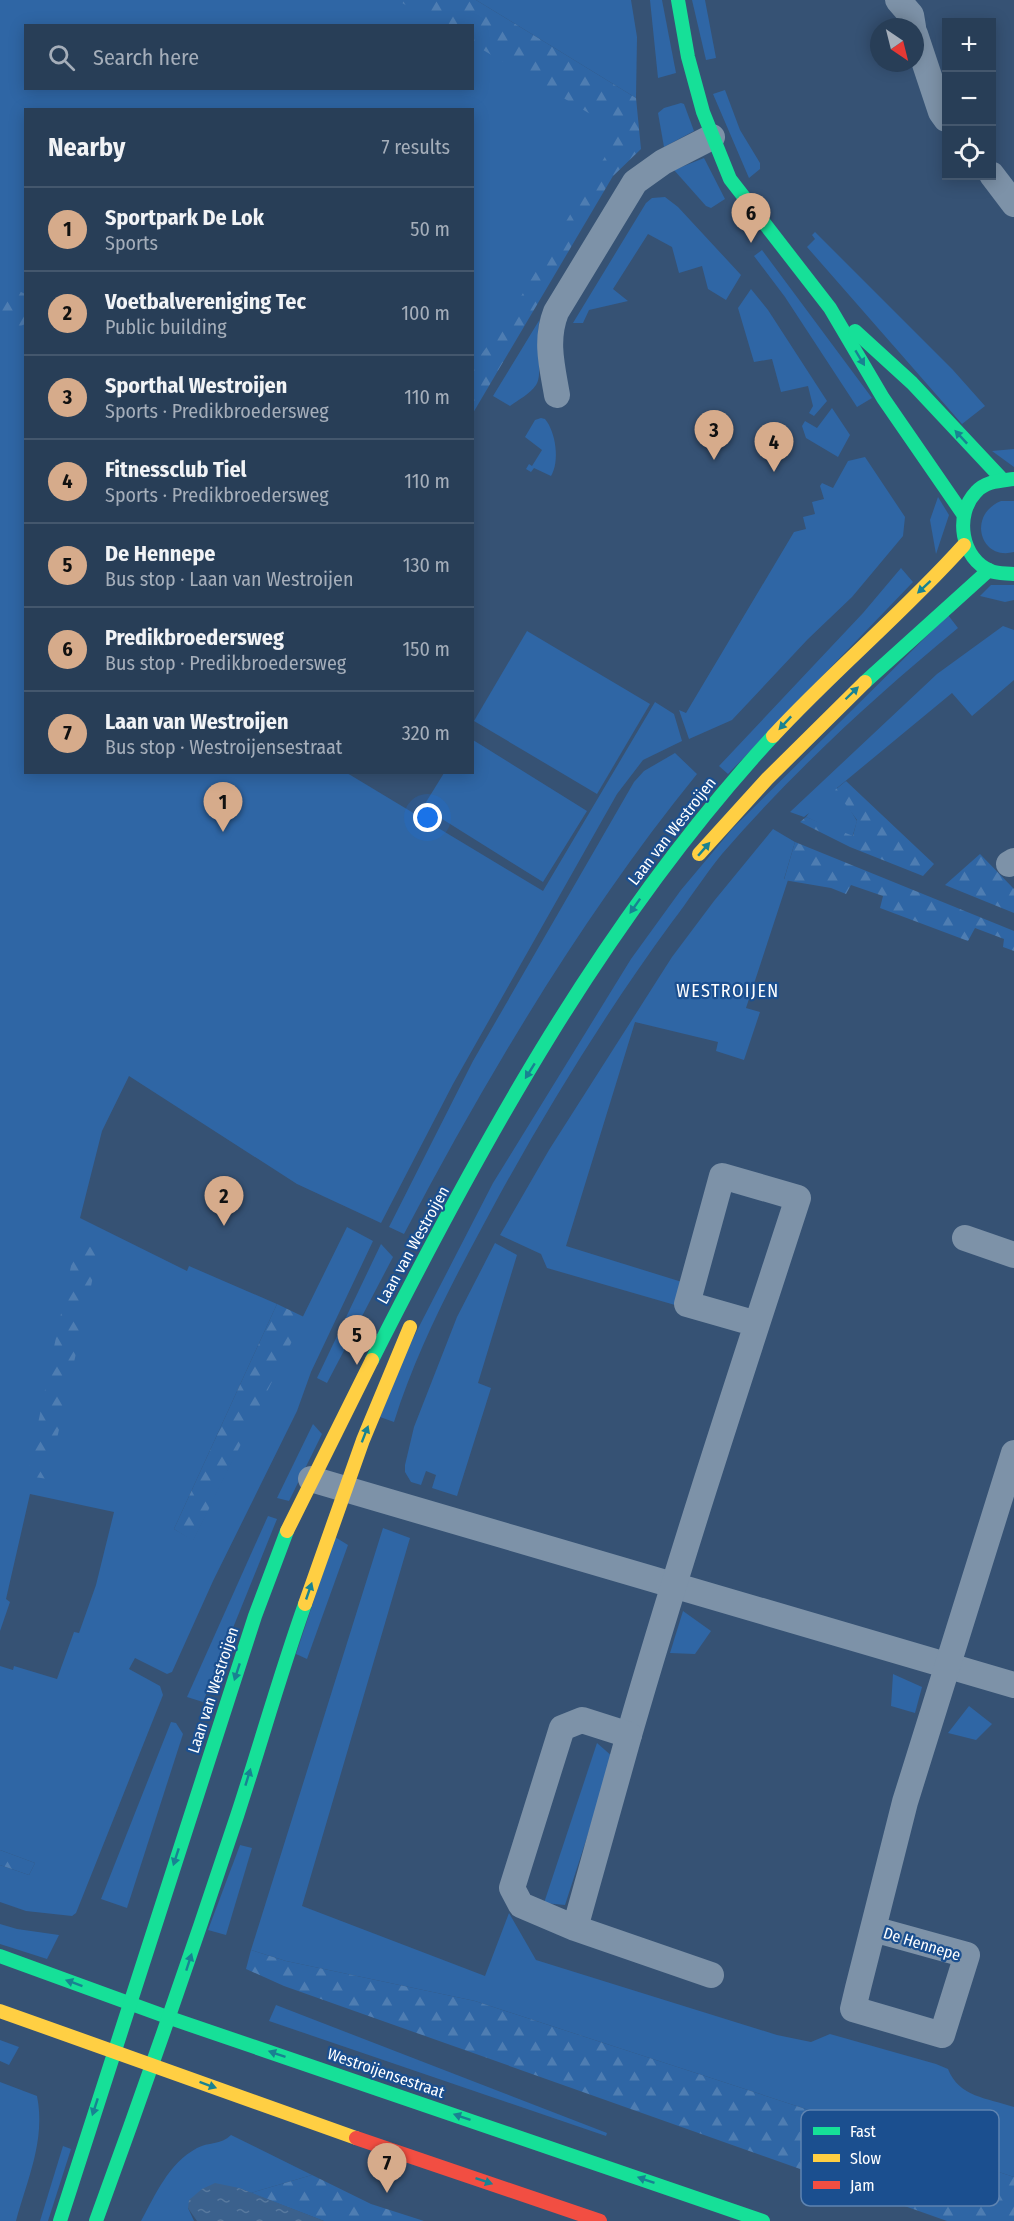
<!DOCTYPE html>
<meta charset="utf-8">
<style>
:root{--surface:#283e57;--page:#344961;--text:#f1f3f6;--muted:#a5aeba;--line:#44576d;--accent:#d6ab8b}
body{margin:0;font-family:"Fira Sans Condensed",sans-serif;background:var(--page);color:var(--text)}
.controls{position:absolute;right:18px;top:18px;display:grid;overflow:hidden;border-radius:0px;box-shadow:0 3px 15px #0003}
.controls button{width:54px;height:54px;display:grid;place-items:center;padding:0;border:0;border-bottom:2px solid var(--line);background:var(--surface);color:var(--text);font:30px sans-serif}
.compass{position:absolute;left:870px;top:18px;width:54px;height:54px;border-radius:50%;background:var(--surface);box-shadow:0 3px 15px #0003;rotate:145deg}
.you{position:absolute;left:428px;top:818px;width:21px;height:21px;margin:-15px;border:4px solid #fff;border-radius:50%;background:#1a73e8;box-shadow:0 0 0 9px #1a73e833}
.badge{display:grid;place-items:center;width:39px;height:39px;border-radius:50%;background:var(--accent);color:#111;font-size:20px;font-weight:700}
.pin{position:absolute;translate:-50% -50px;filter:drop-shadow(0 2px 3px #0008)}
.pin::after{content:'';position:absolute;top:32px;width:21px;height:18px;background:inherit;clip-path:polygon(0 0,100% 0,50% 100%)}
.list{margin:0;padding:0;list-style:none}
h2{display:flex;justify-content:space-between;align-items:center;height:78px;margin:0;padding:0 24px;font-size:26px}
h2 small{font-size:20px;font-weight:400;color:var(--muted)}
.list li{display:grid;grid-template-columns:39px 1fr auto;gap:18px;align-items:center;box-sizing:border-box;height:84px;padding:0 24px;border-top:2px solid var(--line)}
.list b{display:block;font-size:22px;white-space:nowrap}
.list p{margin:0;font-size:20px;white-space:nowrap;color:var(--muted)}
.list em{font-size:20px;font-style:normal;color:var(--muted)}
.icon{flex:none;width:33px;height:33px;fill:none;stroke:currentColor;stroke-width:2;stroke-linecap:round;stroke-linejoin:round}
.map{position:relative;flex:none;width:1014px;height:2221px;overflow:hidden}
.search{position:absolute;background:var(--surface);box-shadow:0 3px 15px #0003;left:24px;top:24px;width:450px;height:66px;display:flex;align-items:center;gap:15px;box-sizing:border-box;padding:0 21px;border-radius:0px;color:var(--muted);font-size:22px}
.panel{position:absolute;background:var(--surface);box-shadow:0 3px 15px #0003;left:24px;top:108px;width:450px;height:666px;border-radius:0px}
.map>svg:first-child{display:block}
.green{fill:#2f66a5;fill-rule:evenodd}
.forest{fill:url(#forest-firs)}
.water{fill:url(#water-ripples)}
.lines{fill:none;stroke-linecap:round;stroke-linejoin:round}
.street{stroke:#7d92a8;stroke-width:26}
.fast{stroke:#16e098;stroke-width:14}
.slow{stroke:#ffcf43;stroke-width:14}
.jam{stroke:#f24e42;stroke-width:14}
.oneway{fill:#198292}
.labels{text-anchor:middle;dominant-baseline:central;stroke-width:4.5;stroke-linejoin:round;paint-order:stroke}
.street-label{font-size:16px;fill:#fff;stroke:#1b4f8f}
.neighbourhood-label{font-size:18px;letter-spacing:1.5px;fill:#fff;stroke:#1b4f8f}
.key{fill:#1b4f8f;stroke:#5f84b1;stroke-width:1.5}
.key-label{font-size:16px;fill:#fff}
</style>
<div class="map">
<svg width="1014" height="2221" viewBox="0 0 1014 2221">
<defs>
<pattern id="forest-firs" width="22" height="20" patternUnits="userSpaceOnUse" patternTransform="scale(1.5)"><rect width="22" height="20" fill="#2f66a5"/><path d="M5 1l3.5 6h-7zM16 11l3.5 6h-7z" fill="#4e7db2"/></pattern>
<pattern id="water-ripples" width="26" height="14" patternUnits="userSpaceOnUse" patternTransform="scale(1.5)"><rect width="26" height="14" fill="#3b618d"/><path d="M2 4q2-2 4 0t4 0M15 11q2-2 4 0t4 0" fill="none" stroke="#58799e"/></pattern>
</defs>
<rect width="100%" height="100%" fill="#365274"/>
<g class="green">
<path d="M 0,0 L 448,0 L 628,127 L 473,390 L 472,110 L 26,110 L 26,772 L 347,773 L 543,891 L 655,702 L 674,714 L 682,741 L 643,760 L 617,794 L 453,1084 L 381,1223 L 297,1184 L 129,1076 L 102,1131 L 80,1218 L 187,1271 L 189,1266 L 277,1304 L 174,1529 L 193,1540 L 347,1227 L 373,1241 L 311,1372 L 297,1411 L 213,1581 L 172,1672 L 167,1674 L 135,1658 L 129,1669 L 160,1686 L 163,1695 L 76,1913 L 72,1916 L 26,1911 L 0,1902 L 0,1865 L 29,1875 L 35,1863 L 0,1850 L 0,1666 L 13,1670 L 14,1666 L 57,1679 L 74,1632 L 79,1633 L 96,1585 L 114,1512 L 30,1494 L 6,1599 L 10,1602 L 0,1631 ZM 26,26 L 472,26 L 472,88 L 26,88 Z"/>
<path d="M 476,0 L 631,0 L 637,37 L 636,98 Z"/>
<path d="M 650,0 L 662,0 L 676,73 L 658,78 Z"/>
<path d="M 692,0 L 705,0 L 716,58 L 706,60 Z"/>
<path d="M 725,90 L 740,130 L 760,163 L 760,169 L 749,178 L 713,94 Z"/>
<path d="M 681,103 L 684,104 L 694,131 L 664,147 L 658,113 L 664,108 Z"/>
<path d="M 704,158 L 725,199 L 711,208 L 706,206 L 674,170 Z"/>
<path d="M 665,197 L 678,207 L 741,275 L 726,300 L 708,289 L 702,266 L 679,273 L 672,247 L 648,234 L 613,289 L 628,301 L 589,310 L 583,323 L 573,323 L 646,203 L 652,198 Z"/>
<path d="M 815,232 L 953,370 L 985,406 L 962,424 L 807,247 L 815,239 L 812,235 Z"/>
<path d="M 762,250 L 872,398 L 857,407 L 785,297 L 754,256 Z"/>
<path d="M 751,289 L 768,310 L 827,401 L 814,416 L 809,413 L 813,406 L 808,386 L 781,392 L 772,359 L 754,362 L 738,308 Z"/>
<path d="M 540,319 C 534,339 544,374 536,385 C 530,394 518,400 510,406 L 493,396 Z"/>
<path d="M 832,408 L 850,435 L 838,457 L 806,438 L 802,426 L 805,421 L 817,428 Z"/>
<path d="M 541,418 L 545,419 C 556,432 560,462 551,476 L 534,468 L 531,472 L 526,469 L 529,464 L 532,466 L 542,450 L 525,437 L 535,420 Z"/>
<path d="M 1014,449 L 1014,467 L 992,451 Z"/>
<path d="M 865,457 L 905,517 L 903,536 L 852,597 L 808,639 L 732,720 L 689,739 L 679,710 L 686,713 L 794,532 L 806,529 L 803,517 L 815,514 L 812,502 L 824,499 L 820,486 L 822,483 L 833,488 L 848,461 Z"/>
<path d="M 938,497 L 949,515 L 936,554 L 930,520 Z"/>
<path d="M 1001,501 L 1014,501 L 1014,552 C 980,561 967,515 1001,501 Z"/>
<path d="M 901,568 L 913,582 L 728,774 L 719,766 L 863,613 Z"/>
<path d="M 991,585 L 1014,585 L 1014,600 L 1005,602 L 980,596 Z"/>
<path d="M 948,615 L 958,628 C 874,697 793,772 722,854 C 704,876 689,900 672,922 C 609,1008 552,1100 500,1194 C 460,1268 419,1342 394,1422 L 380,1417 L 407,1350 L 493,1183 L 631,959 L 681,890 L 733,828 Z"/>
<path d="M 1003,626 L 1014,630 L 1014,680 L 972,716 L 952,693 L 837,788 L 857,821 L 852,838 L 806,817 L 809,813 L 804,817 L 790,812 L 937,674 Z"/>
<path d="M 527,631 L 650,704 L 597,794 L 474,721 Z"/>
<path d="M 473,740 L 587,811 L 543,882 L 423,807 L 444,773 L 472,772 Z"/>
<path d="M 675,753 L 697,774 C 584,913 487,1076 404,1234 L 389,1227 L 473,1061 L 634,782 L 644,771 Z"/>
<path d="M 773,829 L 795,842 L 784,879 L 788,880 L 746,1008 L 760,1012 L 744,1060 L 716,1051 L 718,1042 L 635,1022 L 566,1246 L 682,1282 L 675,1305 L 547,1268 L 541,1254 L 500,1235 L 549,1150 L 672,957 L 714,901 Z"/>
<path d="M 495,1243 L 517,1255 L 478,1383 L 491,1388 L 457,1496 L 432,1488 L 436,1475 L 426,1471 L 421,1485 L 411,1482 L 405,1472 L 405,1465 L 414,1427 L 457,1317 Z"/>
<path d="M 381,1244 L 393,1257 L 327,1383 L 317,1378 Z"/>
<path d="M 313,1424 L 322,1434 L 289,1501 L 277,1498 Z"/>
<path d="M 268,1516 L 277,1519 L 203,1702 L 187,1697 Z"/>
<path d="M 383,1528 L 410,1538 L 302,1906 L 485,1976 L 509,1913 L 536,1960 L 777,2035 L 811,2042 L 830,2034 L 936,2064 L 948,2069 C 959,2097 987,2098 1014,2107 L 1014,2177 L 475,2001 L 286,1961 L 251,1950 Z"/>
<path d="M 335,1537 L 348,1545 L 307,1659 L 296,1654 Z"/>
<path d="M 683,1611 L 711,1631 L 695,1654 L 670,1653 Z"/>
<path d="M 893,1674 L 922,1687 L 915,1713 L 891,1706 Z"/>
<path d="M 969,1706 L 992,1724 L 976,1740 L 948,1733 Z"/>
<path d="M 171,1722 L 176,1723 L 183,1734 L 127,1908 L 101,1899 Z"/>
<path d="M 597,1743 L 613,1757 L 565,1905 L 544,1903 Z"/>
<path d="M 240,1845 L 252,1848 L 226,1935 L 208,1930 Z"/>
<path d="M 0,1924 L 17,1929 L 59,1935 L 47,1959 L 0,1944 Z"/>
<path d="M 276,2005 L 607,2133 L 606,2136 L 269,2021 Z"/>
<path d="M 0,2040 L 19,2047 L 9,2065 L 0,2061 Z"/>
<path d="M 0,2082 L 37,2096 C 46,2140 27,2180 16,2221 L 0,2221 Z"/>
<path d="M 231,2135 L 312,2175 L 251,2193 L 239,2188 L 188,2208 L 194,2221 L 141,2221 C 156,2194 168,2164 197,2148 C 208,2142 221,2145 231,2135 Z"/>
<path d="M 63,2146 L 71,2149 L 48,2221 L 40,2221 Z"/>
</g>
<g class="forest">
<path d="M 397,0 L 476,0 L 636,98 L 641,149 L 613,176 L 473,413 L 473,365 L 505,323 L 615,140 L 616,133 L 602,121 L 473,44 L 472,26 L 440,25 Z"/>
<path d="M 0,281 L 25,294 L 25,324 L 13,330 L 0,327 Z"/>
<path d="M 846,781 L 934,864 L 923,876 L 850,847 L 800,822 L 806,817 L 853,836 L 857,820 L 835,790 Z"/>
<path d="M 795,842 L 1014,931 L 1014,951 L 1003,947 L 1004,939 L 975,928 L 968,941 L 880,908 L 883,896 L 851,885 L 846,894 L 831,888 L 784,880 Z"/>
<path d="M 980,854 L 1014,889 L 1014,913 L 945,885 Z"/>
<path d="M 76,1242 L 99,1250 L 48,1479 L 27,1476 Z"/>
<path d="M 277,1304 L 304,1317 L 193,1541 L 174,1529 Z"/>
<path d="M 0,1850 L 35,1863 L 29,1875 L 0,1865 Z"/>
<path d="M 251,1950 L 286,1961 L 475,2001 L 1014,2177 L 1014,2221 L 947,2221 L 284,1986 L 246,1969 Z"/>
<path d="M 312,2175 L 371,2204 L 424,2221 L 324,2221 L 251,2193 Z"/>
</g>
<path class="water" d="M 215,2183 L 239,2188 L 324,2221 L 197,2221 L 188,2208 L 189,2200 L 202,2189 Z"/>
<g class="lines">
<g class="street">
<path d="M 898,0 L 911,15 L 913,27"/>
<path d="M 915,34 L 941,112 L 946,119"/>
<path d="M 992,175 L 1014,204"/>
<path d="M 557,395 C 552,366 545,340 556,312 L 635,182 L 663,162 L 712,137"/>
<path d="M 1009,864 L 1014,861"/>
<path d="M 965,1238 L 1014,1255"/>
<path d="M 311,1479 L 1014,1685"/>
<path d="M 629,1735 C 681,1555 740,1376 798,1198 L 722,1176 L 687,1304 L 757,1324"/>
<path d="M 575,1928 L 629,1735 L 582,1720 L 562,1728 L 512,1888 L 521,1905 L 575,1928 L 711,1975"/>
<path d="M 873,1929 L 967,1955 L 942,2035 L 853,2009 L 858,1988 L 905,1802 L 1014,1453"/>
</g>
<g class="fast">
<path d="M 678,0 L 688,57 L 703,112 L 730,179 L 830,308 L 883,398 L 963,514"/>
<path d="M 855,331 L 912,383 L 1002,479"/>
<path d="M 1014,479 C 1000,481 986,481 976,492 C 954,515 961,559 991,571 C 997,574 1007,573 1014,574"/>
<path d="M 865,682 L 989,570"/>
<path d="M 372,1360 C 483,1140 605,918 773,736"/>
<path d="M 0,1956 L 170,2018 L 763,2221"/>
<path d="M 60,2221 L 255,1616 L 287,1531"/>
<path d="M 96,2221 C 145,2087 192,1952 237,1816 C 260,1746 280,1674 305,1604"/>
</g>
<g class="slow">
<path d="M 773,736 C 834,670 904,612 964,545"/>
<path d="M 699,854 L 767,779 L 865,682"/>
<path d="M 287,1531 L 372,1360"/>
<path d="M 305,1604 L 363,1440 L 410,1327"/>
<path d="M 0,2011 L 356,2138"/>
</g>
<path class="jam" d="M 356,2138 L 600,2221"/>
</g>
<defs><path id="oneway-solid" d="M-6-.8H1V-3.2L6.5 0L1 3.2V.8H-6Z" transform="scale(1.5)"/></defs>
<g class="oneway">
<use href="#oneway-solid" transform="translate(860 358) rotate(59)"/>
<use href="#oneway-solid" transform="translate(961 437) rotate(-133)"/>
<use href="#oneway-solid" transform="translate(924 587) rotate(137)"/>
<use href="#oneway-solid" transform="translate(852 693) rotate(-44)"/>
<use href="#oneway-solid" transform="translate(785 723) rotate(133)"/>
<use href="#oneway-solid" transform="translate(704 849) rotate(-49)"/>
<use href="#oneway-solid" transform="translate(635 906) rotate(125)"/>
<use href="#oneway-solid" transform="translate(530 1071) rotate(122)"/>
<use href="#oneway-solid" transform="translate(365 1434) rotate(-69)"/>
<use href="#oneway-solid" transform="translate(309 1591) rotate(-71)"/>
<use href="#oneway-solid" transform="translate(237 1672) rotate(108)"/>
<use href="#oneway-solid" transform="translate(248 1777) rotate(-73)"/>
<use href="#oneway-solid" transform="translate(176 1857) rotate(108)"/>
<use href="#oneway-solid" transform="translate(189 1962) rotate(-72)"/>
<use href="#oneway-solid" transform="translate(74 1983) rotate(-160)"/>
<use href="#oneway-solid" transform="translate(277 2054) rotate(-161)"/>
<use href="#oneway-solid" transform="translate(208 2085) rotate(20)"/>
<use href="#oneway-solid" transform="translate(95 2107) rotate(108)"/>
<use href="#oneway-solid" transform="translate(462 2117) rotate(-161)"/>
<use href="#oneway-solid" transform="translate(646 2180) rotate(-161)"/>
<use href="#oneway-solid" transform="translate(484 2181) rotate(19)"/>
</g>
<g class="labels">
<g class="street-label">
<text transform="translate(672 831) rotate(-52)">Laan van Westroijen</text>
<text transform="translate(413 1245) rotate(-61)">Laan van Westroijen</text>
<text transform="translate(213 1690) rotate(-72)">Laan van Westroijen</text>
<text transform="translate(922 1944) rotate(17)">De Hennepe</text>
<text transform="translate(386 2073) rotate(19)">Westroijensestraat</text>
</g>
<g class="neighbourhood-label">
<text x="728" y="991">WESTROIJEN</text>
</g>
</g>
<rect x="801" y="2110" width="198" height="96" rx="9" class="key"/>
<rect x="813" y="2127" width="27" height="8" fill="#16e098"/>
<rect x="813" y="2154" width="27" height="8" fill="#ffcf43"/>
<rect x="813" y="2181" width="27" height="8" fill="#f24e42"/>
<g class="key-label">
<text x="850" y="2137">Fast</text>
<text x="850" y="2164">Slow</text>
<text x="850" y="2191">Jam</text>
</g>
</svg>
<div class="controls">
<button>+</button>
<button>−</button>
<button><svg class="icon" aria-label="locate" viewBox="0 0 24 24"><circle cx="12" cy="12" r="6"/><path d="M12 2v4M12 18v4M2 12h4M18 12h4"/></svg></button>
</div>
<svg class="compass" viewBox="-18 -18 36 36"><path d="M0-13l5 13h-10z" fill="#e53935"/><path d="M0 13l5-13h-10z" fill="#a5aeba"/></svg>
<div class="you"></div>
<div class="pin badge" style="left:223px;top:832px">1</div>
<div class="pin badge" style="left:224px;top:1226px">2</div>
<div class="pin badge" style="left:714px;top:460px">3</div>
<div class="pin badge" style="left:774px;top:472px">4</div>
<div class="pin badge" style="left:357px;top:1365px">5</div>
<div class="pin badge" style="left:751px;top:243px">6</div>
<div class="pin badge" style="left:387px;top:2193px">7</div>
<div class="search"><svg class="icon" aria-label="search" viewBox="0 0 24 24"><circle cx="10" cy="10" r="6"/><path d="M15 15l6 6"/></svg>Search here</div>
<section class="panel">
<h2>Nearby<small>7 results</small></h2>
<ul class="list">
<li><span class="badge">1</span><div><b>Sportpark De Lok</b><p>Sports</p></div><em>50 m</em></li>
<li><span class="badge">2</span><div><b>Voetbalvereniging Tec</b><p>Public building</p></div><em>100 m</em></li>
<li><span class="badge">3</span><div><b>Sporthal Westroijen</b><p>Sports · Predikbroedersweg</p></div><em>110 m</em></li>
<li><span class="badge">4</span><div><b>Fitnessclub Tiel</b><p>Sports · Predikbroedersweg</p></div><em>110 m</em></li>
<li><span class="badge">5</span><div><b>De Hennepe</b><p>Bus stop · Laan van Westroijen</p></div><em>130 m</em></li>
<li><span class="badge">6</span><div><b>Predikbroedersweg</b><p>Bus stop · Predikbroedersweg</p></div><em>150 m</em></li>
<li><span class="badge">7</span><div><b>Laan van Westroijen</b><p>Bus stop · Westroijensestraat</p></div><em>320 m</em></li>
</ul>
</section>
</div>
